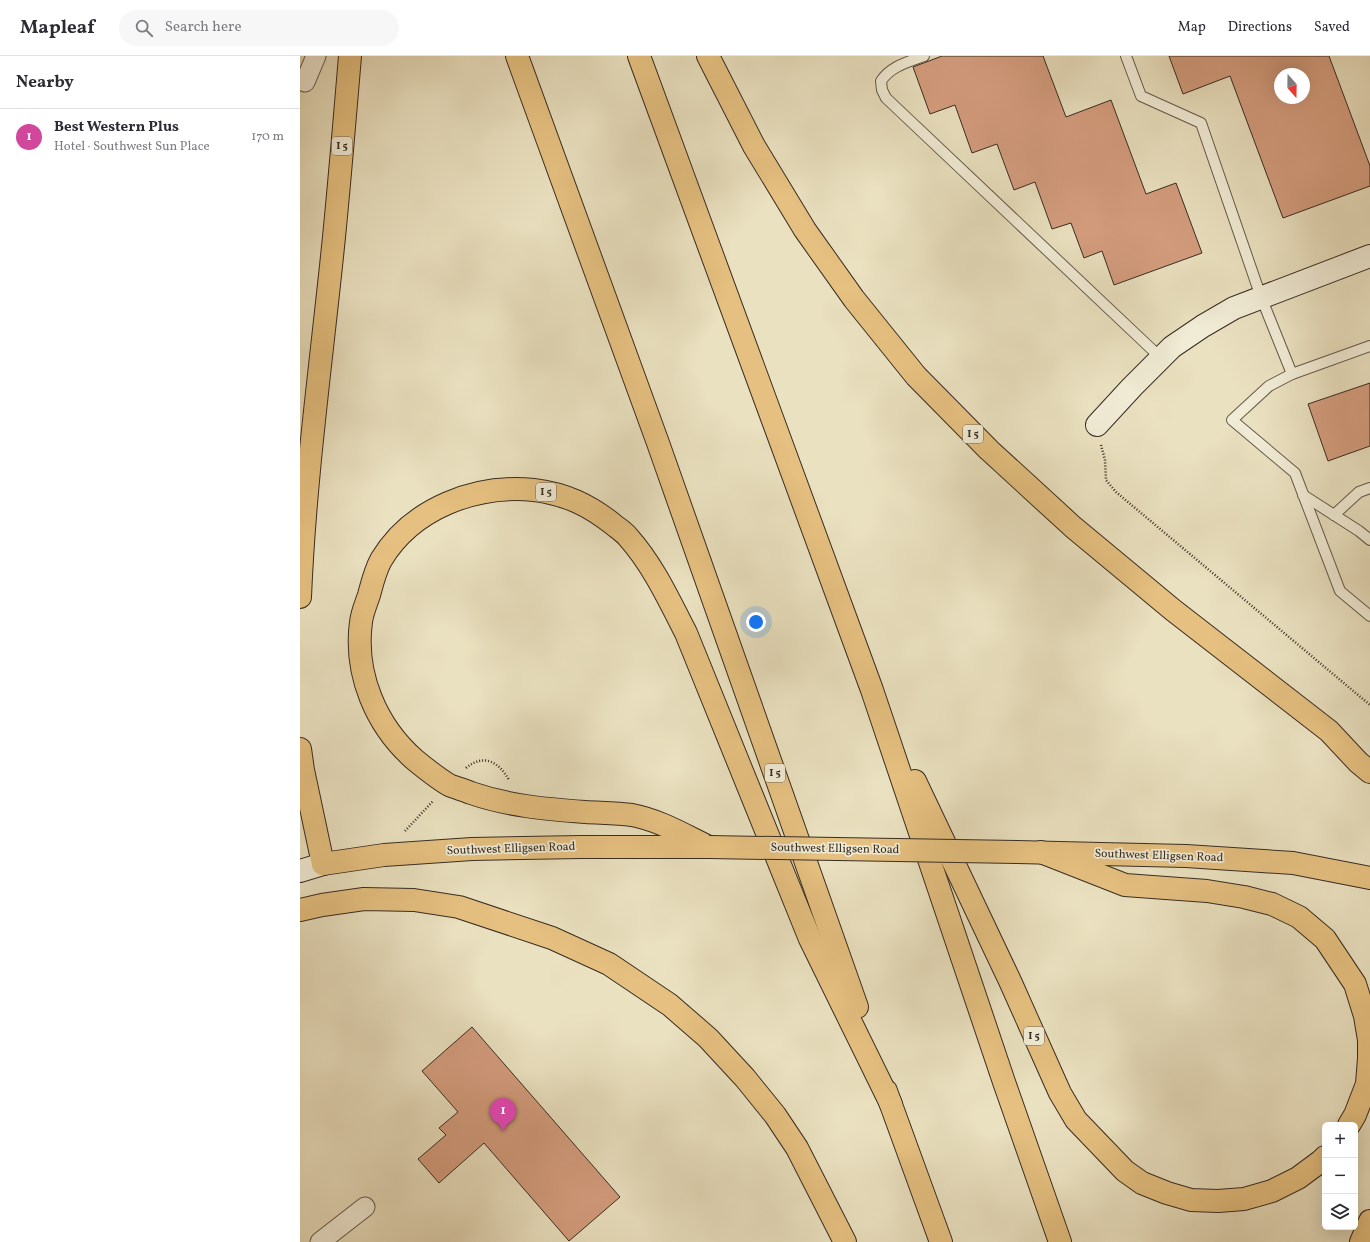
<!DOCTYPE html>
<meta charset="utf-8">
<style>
:root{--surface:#fff;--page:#f7f7f7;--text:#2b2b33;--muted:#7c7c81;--line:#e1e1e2;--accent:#d93025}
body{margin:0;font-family:Vollkorn,serif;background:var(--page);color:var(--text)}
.controls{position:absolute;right:12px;bottom:12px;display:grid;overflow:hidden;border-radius:6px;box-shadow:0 4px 16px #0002}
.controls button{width:36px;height:36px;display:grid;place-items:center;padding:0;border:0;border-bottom:1px solid var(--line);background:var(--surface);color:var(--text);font:20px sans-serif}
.compass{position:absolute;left:974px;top:12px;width:36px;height:36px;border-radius:50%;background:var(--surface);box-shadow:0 4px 16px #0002;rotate:160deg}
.you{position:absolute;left:456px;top:566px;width:14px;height:14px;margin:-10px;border:3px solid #fff;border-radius:50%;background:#1a73e8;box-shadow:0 0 0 6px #1a73e833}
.badge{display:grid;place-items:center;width:26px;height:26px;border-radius:50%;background:var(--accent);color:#fff;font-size:13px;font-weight:700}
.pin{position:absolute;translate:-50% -33px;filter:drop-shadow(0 1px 2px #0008)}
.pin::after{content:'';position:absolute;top:21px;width:14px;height:12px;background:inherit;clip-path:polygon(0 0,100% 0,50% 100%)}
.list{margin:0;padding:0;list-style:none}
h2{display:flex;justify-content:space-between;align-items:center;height:52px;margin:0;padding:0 16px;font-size:17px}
h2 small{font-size:13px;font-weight:400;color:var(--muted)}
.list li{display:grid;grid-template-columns:26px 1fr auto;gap:12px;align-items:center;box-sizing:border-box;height:56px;padding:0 16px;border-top:1px solid var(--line)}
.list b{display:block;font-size:15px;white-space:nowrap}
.list p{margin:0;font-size:13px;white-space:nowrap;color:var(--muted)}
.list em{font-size:13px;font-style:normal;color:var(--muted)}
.icon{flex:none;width:22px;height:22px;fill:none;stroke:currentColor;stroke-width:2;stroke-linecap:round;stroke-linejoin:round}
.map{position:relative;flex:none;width:1070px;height:1186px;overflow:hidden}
header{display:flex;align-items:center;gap:24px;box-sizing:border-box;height:56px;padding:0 20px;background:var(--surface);border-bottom:1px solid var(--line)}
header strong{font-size:19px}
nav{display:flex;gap:22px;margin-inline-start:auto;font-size:14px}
.search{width:280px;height:36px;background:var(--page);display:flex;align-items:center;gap:10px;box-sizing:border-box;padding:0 14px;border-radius:22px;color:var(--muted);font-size:15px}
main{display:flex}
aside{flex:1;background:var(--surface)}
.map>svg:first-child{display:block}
.building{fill:#d49d7e;stroke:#372c22;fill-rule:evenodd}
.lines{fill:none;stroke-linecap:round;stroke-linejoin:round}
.lane-casing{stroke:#64594a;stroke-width:12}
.street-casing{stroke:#64594a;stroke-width:21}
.secondary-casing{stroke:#372c22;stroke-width:24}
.primary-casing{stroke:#372c22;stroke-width:24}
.highway-casing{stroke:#372c22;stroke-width:24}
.path{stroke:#372c22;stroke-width:2.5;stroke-dasharray:1 2;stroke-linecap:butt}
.lane{stroke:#f1ecd6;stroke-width:10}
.street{stroke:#f1ecd6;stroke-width:19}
.secondary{stroke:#f1ecd6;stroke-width:22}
.primary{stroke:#e5c080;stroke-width:22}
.highway{stroke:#e5c080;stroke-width:22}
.primary-bridge-casing{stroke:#372c22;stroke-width:24;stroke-linecap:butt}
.primary-bridge{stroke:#e5c080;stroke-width:22}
.labels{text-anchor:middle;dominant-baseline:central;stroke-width:3.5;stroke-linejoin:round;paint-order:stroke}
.shield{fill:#f1ecd6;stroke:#6f6658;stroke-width:1}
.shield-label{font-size:11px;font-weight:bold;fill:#372c22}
.street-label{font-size:12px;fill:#372c22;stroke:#f1ecd6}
</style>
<header>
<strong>Mapleaf</strong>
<div class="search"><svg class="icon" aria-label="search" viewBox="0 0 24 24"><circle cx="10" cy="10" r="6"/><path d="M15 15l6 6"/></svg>Search here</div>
<nav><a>Map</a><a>Directions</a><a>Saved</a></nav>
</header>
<main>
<aside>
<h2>Nearby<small></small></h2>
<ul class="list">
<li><span class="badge" style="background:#d1479c">1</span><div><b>Best Western Plus</b><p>Hotel · Southwest Sun Place</p></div><em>170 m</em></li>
</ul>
</aside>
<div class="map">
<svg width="1070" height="1186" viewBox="0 0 1070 1186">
<rect width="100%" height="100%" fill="#eae1c0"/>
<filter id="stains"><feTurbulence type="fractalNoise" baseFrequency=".005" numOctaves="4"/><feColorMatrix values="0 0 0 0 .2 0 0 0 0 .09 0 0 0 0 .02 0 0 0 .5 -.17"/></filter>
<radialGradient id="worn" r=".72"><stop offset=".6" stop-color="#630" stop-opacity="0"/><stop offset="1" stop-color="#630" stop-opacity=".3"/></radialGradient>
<g class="building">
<path d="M 642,0 L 743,0 L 766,61 L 811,44 L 846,138 L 876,127 L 902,197 L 814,229 L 802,195 L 784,202 L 771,167 L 752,173 L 735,126 L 714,134 L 697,88 L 672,97 L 655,49 L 630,58 L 613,11 Z"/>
<path d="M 869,0 L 1029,0 L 1070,110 L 1070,130 L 983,162 L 930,20 L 883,38 ZM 980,18 L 1004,18 L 1004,42 L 980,42 Z"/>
<path d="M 1070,327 L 1070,390 L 1028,405 L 1008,348 Z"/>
<path d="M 172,971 L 320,1141 L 269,1185 L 184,1087 L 139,1127 L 118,1103 L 146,1079 L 139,1072 L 158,1056 L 122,1015 Z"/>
</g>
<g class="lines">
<g class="lane-casing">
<g id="lane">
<path d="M 624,0 C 608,6 591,10 581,25 L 582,34 L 586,42 L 861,302"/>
<path d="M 826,0 L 841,40 L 901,67 L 961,241 L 992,318"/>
<path d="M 1070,290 L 992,318 L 969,330 L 932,364 L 995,417 L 1040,535 L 1070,560"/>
<path d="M 1003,439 L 1059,475 L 1070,484"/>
<path d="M 1034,459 L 1059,436 L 1070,432"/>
</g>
</g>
<g class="street-casing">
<g id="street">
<path d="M 5,26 L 16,0"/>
<path d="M 20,1186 L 65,1151"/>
</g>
</g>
<g class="secondary-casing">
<g id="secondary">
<path d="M 797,369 L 832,331 L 872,291 L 903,270 L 934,252 L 1070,200"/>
<path d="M 0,815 L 23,808"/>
</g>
</g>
<g class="primary-casing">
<g id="primary">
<path d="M 717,796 L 886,800 L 993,807 L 1070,822"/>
<path d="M 23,808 L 84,799 L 172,793 L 281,791 L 409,791"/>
</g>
</g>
<g class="highway-casing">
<g id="highway">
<path d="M 217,0 L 358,387 L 557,951"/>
<path d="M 339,0 L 572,634 L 704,1026 L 760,1186"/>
<path d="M 408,0 L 454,90 L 505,174 L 554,243 L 616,320 L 689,394 L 773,471 L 873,554 L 1029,675 L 1058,706 L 1070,716"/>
<path d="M 0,541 C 5,420 22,301 34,181 C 40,120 45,60 50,0"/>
<path d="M 0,693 L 3,714 L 23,808"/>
<path d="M 615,725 L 710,925 L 760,1037 L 776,1064 L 825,1115 L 842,1127 L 867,1137 L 891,1144 L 918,1145 L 944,1143 L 972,1135 L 998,1122 L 1021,1105 L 1025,1101"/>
<path d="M 409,791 C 384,779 359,764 332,759 C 317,757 301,757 285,756 C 245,753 209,750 171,737 C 164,734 156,732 149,729 C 137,722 126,713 115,704 C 76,670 54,618 61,566 C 62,557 66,548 69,539 C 72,528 75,515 81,504 C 112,452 176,428 234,434 C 266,438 289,449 314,469 C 319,473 324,476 328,481 C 353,509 369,544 386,577 L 510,883 L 591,1048"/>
<path d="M 741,796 L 825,829 L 907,835 L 944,841 L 972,848 L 999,861 L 1025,883 L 1055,928 L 1065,960 L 1069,984 L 1069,1002 L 1067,1028 L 1055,1059 L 1049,1069"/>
<path d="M 0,854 L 22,849 L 64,843 L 114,844 L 159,851 L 252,882 L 309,908 L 370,949 L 408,982 L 445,1022 L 475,1059 L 497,1092 L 545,1186"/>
<path d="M 586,1035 L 641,1186"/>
<path d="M 1061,1186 L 1070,1165"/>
</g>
</g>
<g class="path">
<path d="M 801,389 L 805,404 L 806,424 L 816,436 L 1070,649"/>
<path d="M 166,712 C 184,697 199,706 209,724"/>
<path d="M 105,775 L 133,745"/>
</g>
<use href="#lane" class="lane"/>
<use href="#street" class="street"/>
<use href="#secondary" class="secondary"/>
<use href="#primary" class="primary"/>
<use href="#highway" class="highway"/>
<g class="primary-bridge-casing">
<path id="primary-bridge" d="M 409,791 L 717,796"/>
</g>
<use href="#primary-bridge" class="primary-bridge"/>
</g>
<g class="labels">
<g class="shield">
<rect x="32" y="81" width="20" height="18" rx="3"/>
<rect x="663" y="369" width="20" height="18" rx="3"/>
<rect x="236" y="427" width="20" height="18" rx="3"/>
<rect x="465" y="708" width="20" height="18" rx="3"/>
<rect x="724" y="971" width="20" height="18" rx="3"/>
</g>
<g class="shield-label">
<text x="42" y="90">I 5</text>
<text x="673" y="378">I 5</text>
<text x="246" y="436">I 5</text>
<text x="475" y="717">I 5</text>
<text x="734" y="980">I 5</text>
</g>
<g class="street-label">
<text transform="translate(211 793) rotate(-2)">Southwest Elligsen Road</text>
<text transform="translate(535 793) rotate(1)">Southwest Elligsen Road</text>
<text transform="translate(859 800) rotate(2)">Southwest Elligsen Road</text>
</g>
</g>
<rect width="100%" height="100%" filter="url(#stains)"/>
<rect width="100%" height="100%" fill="url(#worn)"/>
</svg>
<div class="controls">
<button>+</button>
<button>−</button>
<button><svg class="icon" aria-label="layers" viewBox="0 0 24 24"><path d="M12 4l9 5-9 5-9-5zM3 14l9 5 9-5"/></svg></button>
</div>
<svg class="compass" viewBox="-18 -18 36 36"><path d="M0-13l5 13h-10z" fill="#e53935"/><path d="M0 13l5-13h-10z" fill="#7c7c81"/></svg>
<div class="you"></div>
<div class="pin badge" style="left:203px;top:1075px;background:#d1479c">1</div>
</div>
</main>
